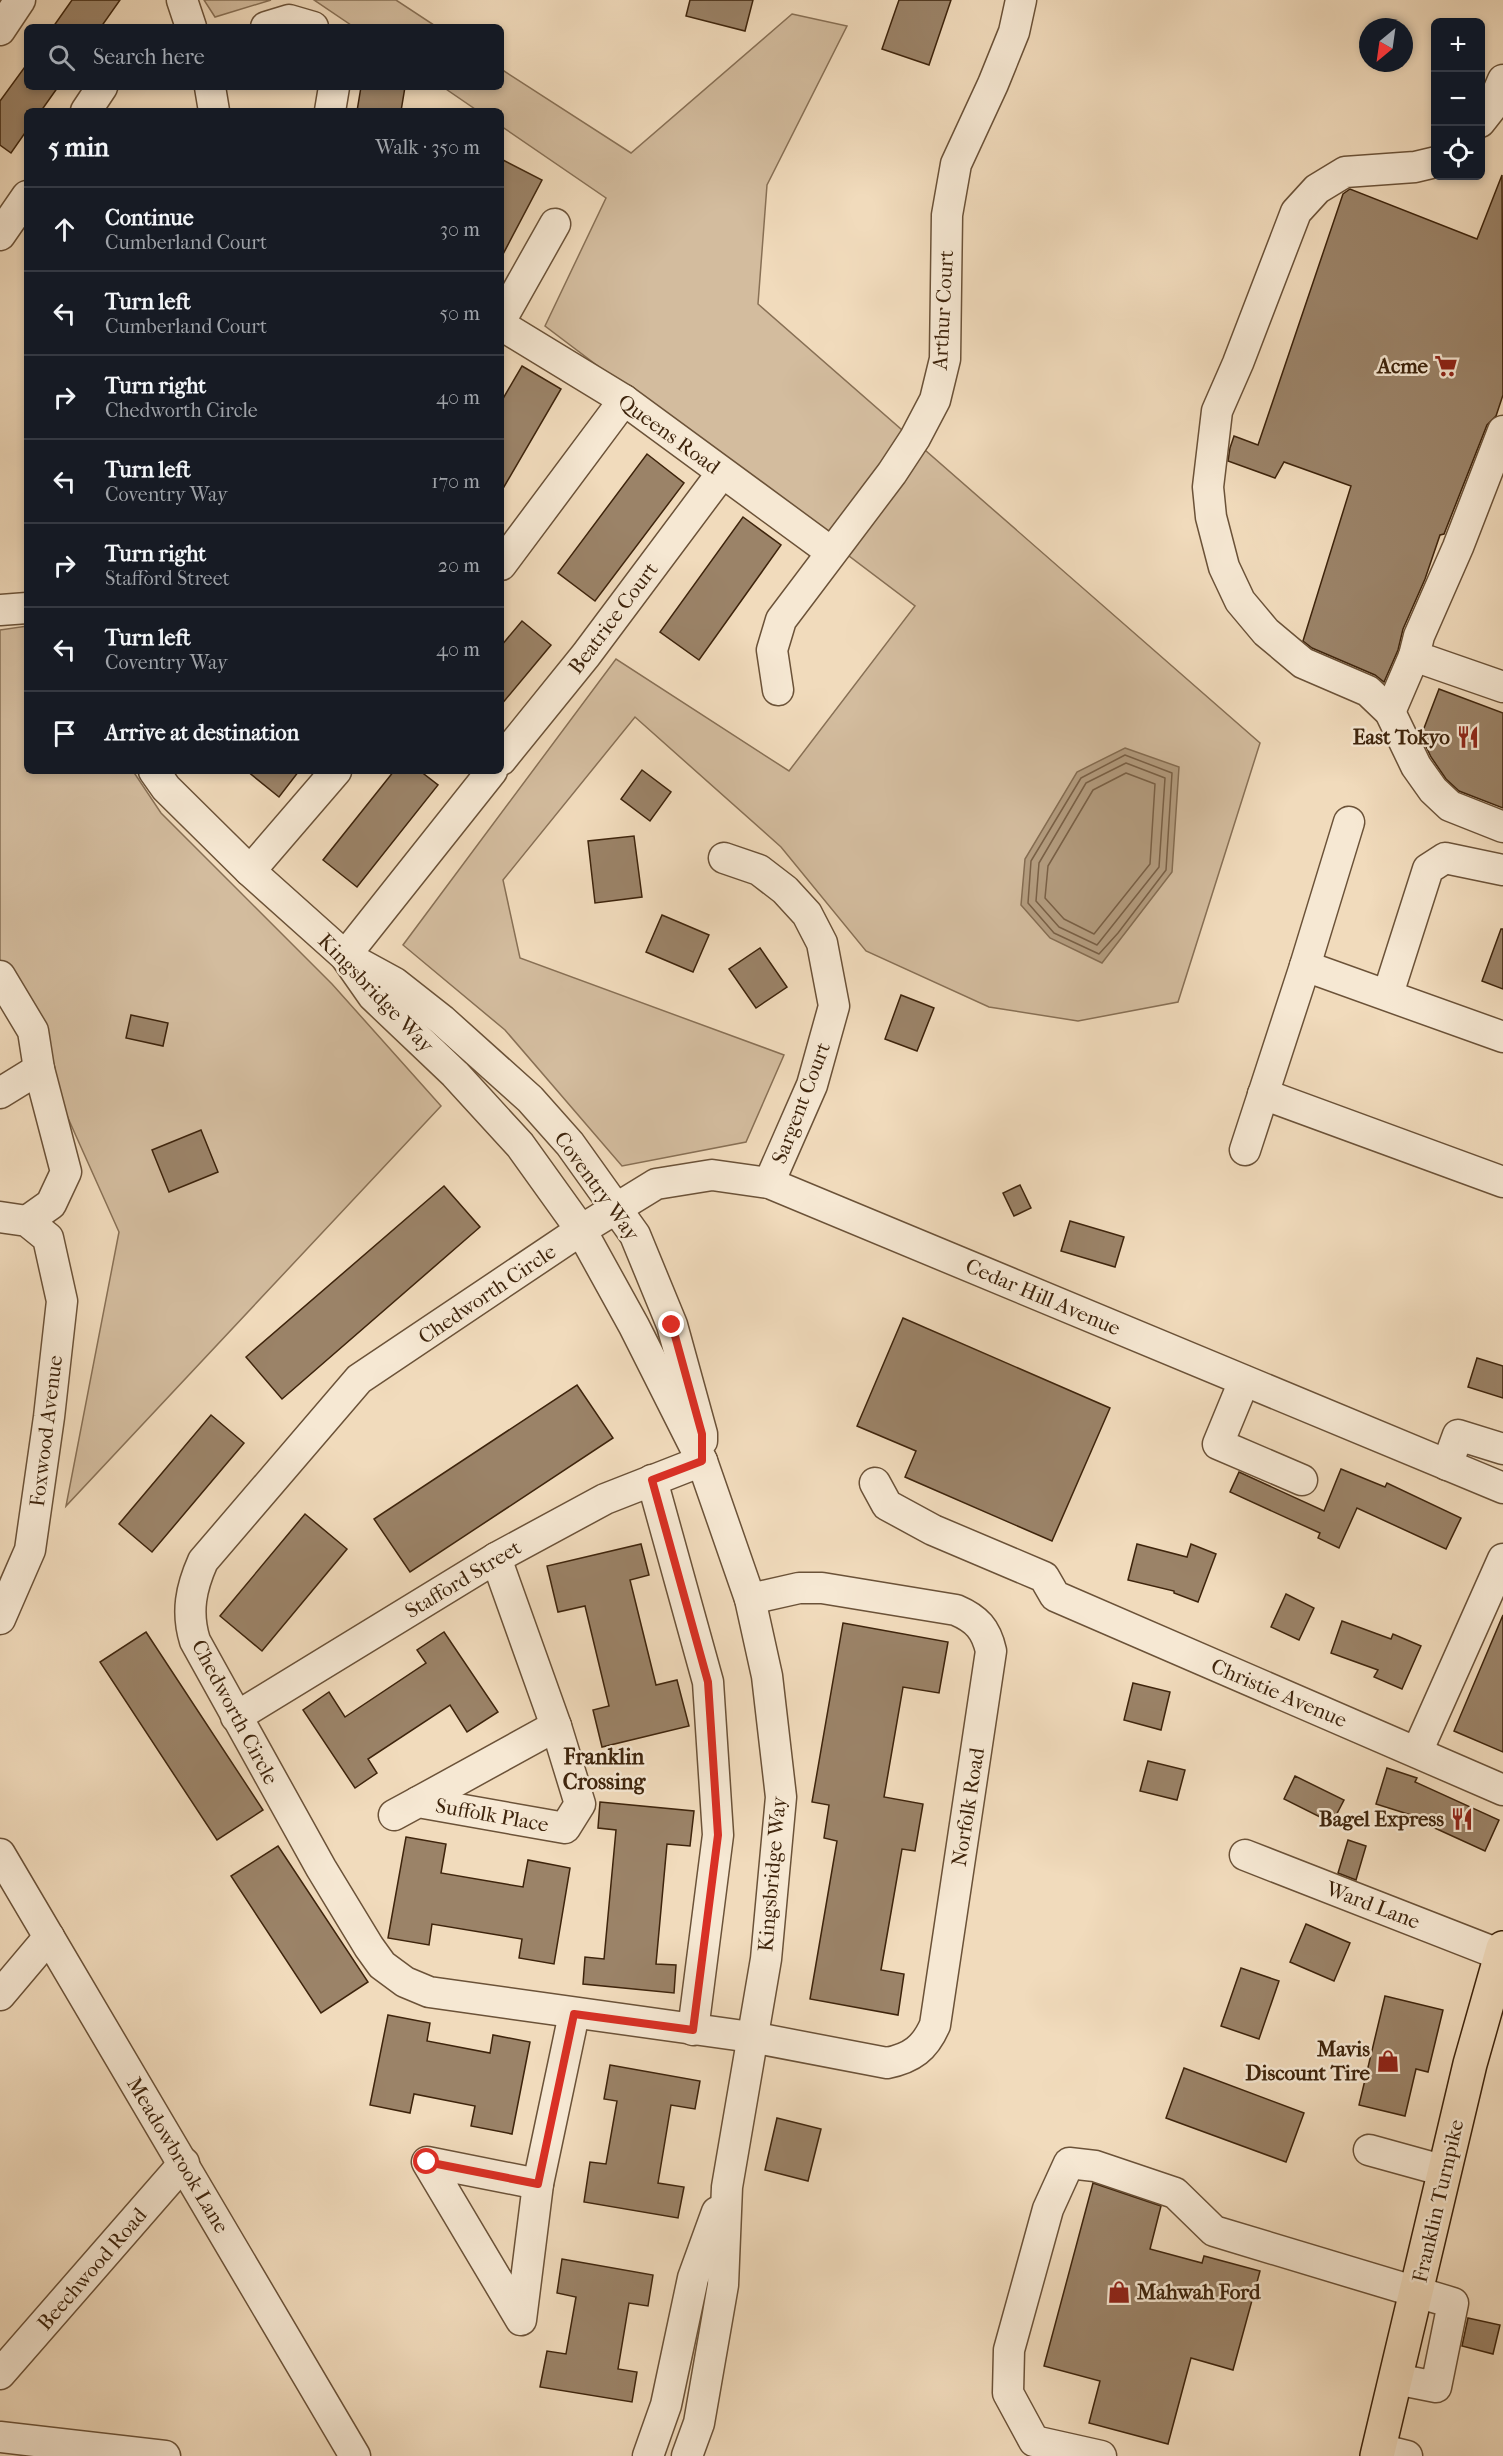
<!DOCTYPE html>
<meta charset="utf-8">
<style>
:root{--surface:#171b24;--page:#20242c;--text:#f1f3f6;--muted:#9ea1a6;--line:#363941}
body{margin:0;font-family:"IM FELL French Canon",serif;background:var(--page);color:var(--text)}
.controls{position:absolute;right:18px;top:18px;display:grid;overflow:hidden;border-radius:9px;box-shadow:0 3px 9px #0003}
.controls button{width:54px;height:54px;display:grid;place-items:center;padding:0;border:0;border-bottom:2px solid var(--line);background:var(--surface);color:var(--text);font:30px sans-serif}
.compass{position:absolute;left:1359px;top:18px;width:54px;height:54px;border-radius:50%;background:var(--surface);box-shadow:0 3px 9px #0003;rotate:209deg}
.stop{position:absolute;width:18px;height:18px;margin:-14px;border:4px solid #d93025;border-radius:50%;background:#fff}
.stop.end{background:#d93025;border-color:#fff;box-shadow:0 2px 6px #0008}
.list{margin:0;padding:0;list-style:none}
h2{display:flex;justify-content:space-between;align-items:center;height:78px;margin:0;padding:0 24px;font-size:26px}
h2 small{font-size:20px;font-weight:400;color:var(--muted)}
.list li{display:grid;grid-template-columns:39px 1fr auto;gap:18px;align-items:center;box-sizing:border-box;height:84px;padding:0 24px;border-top:2px solid var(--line)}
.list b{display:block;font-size:22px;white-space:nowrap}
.list p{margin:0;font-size:20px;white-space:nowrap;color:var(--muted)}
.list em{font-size:20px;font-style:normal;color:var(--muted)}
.icon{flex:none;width:33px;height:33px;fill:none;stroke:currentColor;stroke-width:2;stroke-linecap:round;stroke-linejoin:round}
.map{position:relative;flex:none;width:1503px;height:2456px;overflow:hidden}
.search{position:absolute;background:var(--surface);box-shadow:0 3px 9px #0003;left:24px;top:24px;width:480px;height:66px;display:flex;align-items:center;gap:15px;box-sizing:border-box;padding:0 21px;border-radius:9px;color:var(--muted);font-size:22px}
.panel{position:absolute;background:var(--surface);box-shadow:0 3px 9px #0003;left:24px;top:108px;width:480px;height:666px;border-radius:9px}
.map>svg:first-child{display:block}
.green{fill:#d3bc9e;stroke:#887055;stroke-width:1.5}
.water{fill:#b49d80;stroke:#856d52;stroke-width:1.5}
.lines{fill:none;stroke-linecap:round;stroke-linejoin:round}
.shore{stroke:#796046;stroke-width:1.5}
.building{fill:#9b8368;stroke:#3e240c;stroke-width:1.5}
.minor-casing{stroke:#6b5238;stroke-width:33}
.major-casing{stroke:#3e240c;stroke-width:36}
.minor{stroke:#f6e8d3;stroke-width:30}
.major{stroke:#f1dbbc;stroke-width:33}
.route{stroke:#d93025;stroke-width:8}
.labels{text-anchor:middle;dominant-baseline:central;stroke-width:5;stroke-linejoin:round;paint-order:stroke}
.street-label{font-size:21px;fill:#3e240c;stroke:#f6e8d3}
.poi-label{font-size:21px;font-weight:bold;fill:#3e240c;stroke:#f6e8d3;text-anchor:end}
.neighbourhood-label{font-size:22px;font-weight:bold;fill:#3e240c;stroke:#f6e8d3}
</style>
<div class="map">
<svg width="1503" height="2456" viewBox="0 0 1503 2456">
<rect width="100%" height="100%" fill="#f1dbbc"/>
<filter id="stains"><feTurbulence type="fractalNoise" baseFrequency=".00333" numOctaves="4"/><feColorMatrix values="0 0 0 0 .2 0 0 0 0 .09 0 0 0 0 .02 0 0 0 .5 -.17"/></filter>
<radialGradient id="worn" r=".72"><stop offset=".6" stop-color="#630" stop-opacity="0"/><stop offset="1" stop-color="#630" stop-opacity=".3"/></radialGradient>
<g class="green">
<path d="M 204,0 L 271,0 L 215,17 Z"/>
<path d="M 314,0 L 396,0 L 437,27 L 354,27 Z"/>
<path d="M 792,14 L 847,26 L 767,185 L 758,304 L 1260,743 L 1178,1002 L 1078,1021 L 989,1007 L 866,951 L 781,847 L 635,717 L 503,880 L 520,958 L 784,1055 L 746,1142 L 622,1166 L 505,1030 L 403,945 L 616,659 L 789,771 L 915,606 L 545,326 L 606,198 L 501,126 L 501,111 L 478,111 L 443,87 L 501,87 L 501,69 L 631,153 Z"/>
<path d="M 27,626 L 27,771 L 133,771 L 161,813 L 332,984 L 441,1106 L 66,1506 L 119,1232 L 0,966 L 0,630 Z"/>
</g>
<path class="water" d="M 1125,748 L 1179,767 L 1172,872 L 1102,963 L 1050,938 L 1021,905 L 1025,859 L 1077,772 Z"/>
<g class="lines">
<g class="shore">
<path d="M 1125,755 L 1172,773 L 1166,870 L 1118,933 L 1099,954 L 1054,933 L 1028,903 L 1031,861 L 1081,778 Z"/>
<path d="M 1126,763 L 1165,778 L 1159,867 L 1097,945 L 1059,927 L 1036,901 L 1039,863 L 1086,783 Z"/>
<path d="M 1126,773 L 1155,784 L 1150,864 L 1094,934 L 1064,919 L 1045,898 L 1048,866 L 1093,790 Z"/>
</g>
</g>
<g class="building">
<path d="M 72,0 L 120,0 L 101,27 L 53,27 Z"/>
<path d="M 690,0 L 753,0 L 745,31 L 686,16 Z"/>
<path d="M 899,0 L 951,0 L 929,65 L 882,49 Z"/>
<path d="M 27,64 L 27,87 L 58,87 L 41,111 L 27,111 L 27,130 L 11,153 L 0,145 L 0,101 Z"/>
<path d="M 361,87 L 405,87 L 401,111 L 357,111 Z"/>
<path d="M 501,159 L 542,180 L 501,258 Z"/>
<path d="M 1502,175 L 1503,395 L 1496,416 L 1487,425 L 1444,534 L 1440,535 L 1425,579 L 1403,629 L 1398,650 L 1384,682 L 1375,675 L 1312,648 L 1303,641 L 1351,486 L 1284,462 L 1275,478 L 1228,461 L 1230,448 L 1234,436 L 1258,445 L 1343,194 L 1350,189 L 1477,239 Z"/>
<path d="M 522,366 L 561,389 L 501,492 L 501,402 Z"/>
<path d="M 647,454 L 684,483 L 595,601 L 558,573 Z"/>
<path d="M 743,517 L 781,545 L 699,660 L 660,632 Z"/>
<path d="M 522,621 L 551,645 L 501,705 L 501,646 Z"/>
<path d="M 1439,689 L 1503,713 L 1503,808 L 1459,791 L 1446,779 L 1431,757 L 1421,736 Z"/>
<path d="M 642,770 L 671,792 L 650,821 L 621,799 Z"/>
<path d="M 247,771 L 299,771 L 279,797 Z"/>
<path d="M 394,771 L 420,771 L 438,785 L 357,887 L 323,860 Z"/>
<path d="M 634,836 L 642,897 L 595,903 L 588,841 Z"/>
<path d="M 662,915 L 709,935 L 693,972 L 646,952 Z"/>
<path d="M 1501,929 L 1503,929 L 1503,989 L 1482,981 Z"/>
<path d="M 760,948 L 787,987 L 756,1008 L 729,969 Z"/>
<path d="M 901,995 L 934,1008 L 917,1051 L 885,1039 Z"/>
<path d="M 131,1015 L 168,1023 L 163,1046 L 126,1038 Z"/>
<path d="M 201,1130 L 218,1172 L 169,1192 L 152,1150 Z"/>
<path d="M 1020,1185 L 1031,1208 L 1014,1216 L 1003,1193 Z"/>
<path d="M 444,1186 L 480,1227 L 282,1399 L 246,1357 Z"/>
<path d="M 1070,1221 L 1124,1237 L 1115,1267 L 1061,1251 Z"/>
<path d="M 903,1318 L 1110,1408 L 1052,1541 L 905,1477 L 916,1451 L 857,1426 Z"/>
<path d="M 1477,1358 L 1503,1366 L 1503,1398 L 1468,1387 Z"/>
<path d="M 577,1385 L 613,1438 L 410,1572 L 374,1519 Z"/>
<path d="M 211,1415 L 244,1443 L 152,1552 L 119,1524 Z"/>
<path d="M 1341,1469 L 1385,1487 L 1387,1483 L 1461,1518 L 1446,1549 L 1357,1508 L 1339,1548 L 1318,1538 L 1320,1533 L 1230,1492 L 1239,1472 L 1324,1511 Z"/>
<path d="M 305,1514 L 347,1549 L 262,1651 L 220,1616 Z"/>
<path d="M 641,1544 L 649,1575 L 630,1580 L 656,1685 L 677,1680 L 689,1726 L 602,1747 L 593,1710 L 609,1706 L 585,1606 L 558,1612 L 547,1566 Z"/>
<path d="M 1137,1544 L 1187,1557 L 1191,1544 L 1216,1554 L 1198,1602 L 1174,1593 L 1174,1591 L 1128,1580 Z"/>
<path d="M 1286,1594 L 1314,1608 L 1299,1640 L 1271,1627 Z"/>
<path d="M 1503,1615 L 1503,1752 L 1454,1731 Z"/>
<path d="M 1342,1621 L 1391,1639 L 1393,1634 L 1421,1646 L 1402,1689 L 1374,1677 L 1378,1670 L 1331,1653 Z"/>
<path d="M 843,1623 L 948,1642 L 939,1693 L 903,1687 L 884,1797 L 923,1804 L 915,1851 L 902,1849 L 881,1970 L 904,1974 L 898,2015 L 810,1999 L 837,1841 L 824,1838 L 829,1805 L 812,1802 Z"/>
<path d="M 146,1632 L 263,1810 L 217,1840 L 100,1662 Z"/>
<path d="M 444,1632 L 498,1712 L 467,1732 L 450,1705 L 368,1759 L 377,1773 L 355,1788 L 303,1710 L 329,1692 L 345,1717 L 426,1663 L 417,1650 Z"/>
<path d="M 1133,1683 L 1170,1692 L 1161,1730 L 1124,1720 Z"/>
<path d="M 1148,1761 L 1185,1770 L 1177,1800 L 1140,1791 Z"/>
<path d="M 1387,1768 L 1417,1778 L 1415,1782 L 1499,1820 L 1485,1851 L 1426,1824 L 1427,1820 L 1376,1804 Z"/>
<path d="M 1295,1776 L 1344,1800 L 1332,1823 L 1284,1799 Z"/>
<path d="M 600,1802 L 694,1811 L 690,1846 L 667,1844 L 656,1964 L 676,1965 L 674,1993 L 583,1984 L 585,1957 L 604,1959 L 616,1830 L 598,1828 Z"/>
<path d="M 406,1837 L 446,1844 L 441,1873 L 523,1887 L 528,1860 L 570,1868 L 554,1964 L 519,1958 L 522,1939 L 432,1924 L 429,1945 L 388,1938 Z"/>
<path d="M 1348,1840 L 1366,1846 L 1356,1880 L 1338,1873 Z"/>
<path d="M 278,1846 L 368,1982 L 321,2013 L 231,1876 Z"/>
<path d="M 1306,1924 L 1350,1943 L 1334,1981 L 1290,1962 Z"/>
<path d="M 1241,1968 L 1279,1981 L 1259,2039 L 1221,2026 Z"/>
<path d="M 1385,1996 L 1443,2010 L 1428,2072 L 1416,2069 L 1405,2116 L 1359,2105 Z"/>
<path d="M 388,2015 L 430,2023 L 427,2041 L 490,2053 L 493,2035 L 530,2042 L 512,2134 L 471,2126 L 475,2106 L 414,2094 L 410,2113 L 370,2105 Z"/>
<path d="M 610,2065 L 700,2081 L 695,2109 L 671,2105 L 658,2183 L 684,2187 L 678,2218 L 584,2202 L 590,2162 L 606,2164 L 617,2101 L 604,2099 Z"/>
<path d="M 1184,2068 L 1304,2113 L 1286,2162 L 1166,2118 Z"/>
<path d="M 777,2118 L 821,2129 L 808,2181 L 765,2170 Z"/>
<path d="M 1093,2183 L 1161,2206 L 1150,2249 L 1202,2263 L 1204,2256 L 1260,2271 L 1233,2370 L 1191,2358 L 1168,2444 L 1089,2423 L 1100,2381 L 1044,2366 Z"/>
<path d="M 562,2259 L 653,2275 L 648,2306 L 629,2303 L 618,2369 L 637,2372 L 632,2402 L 540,2387 L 547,2351 L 566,2354 L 576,2297 L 557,2293 Z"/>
<path d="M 1468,2318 L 1500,2325 L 1493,2354 L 1462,2346 Z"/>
</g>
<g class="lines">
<g class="minor-casing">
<g id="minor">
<path d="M 182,0 L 191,27"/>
<path d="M 266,27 L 289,20 L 313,27"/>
<path d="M 0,30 L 20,0"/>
<path d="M 210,87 L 214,111"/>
<path d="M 86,111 L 102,87"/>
<path d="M 330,111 L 334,87"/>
<path d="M 1480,122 L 1491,108 L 1503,80"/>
<path d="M 1436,162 L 1415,167 L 1345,172 L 1317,189 L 1296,212 L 1238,363 L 1217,411 L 1208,487 L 1211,517 L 1224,567 L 1240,601 L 1266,632 L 1303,663 L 1368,691 L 1390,712 L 1416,766 L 1433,790 L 1450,806 L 1503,827"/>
<path d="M 0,235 L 27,196"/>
<path d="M 501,320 L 555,224"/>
<path d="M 501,325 L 624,400 L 831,552"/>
<path d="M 1503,431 L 1458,547 L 1419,636 L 1414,656 L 1503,687"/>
<path d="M 501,565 L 624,400"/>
<path d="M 0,610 L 27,608"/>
<path d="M 778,690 L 772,650 L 781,620 L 892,473 L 915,438 L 935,400 L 945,359 L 947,215 L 956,164 L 993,84 L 1014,32 L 1021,0"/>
<path d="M 1390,712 L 1414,656"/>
<path d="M 501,760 L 586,655 L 722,473"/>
<path d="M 154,771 L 166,788 L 250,871 L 345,956 L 373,996 L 455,1074 L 520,1145 L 581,1230 L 634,1326 L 702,1461 L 750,1599 L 767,1676 L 781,1797 L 766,1959 L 727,2187 L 723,2285 L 699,2423 L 687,2456"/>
<path d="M 724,858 L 759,870 L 785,890 L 807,914 L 822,943 L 834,1006 L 812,1085 L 769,1183"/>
<path d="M 250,871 L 336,771"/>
<path d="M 345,956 L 492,771"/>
<path d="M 351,959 L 395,983 L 442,1020 L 530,1099 L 570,1144 L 635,1235 L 672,1325 L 702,1434 L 702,1441"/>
<path d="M 1305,966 L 1349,822"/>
<path d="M 0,976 L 33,1031 L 39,1069"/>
<path d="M 1388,994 L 1428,869 L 1445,858 L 1503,870"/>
<path d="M 0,1093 L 39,1069 L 66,1172 L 51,1204 L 27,1221"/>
<path d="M 1263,1094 L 1503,1182"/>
<path d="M 1245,1150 L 1305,966 L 1503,1037"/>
<path d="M 0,1217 L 27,1221 L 48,1238 L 62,1301 L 49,1417 L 30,1550 L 0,1619"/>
<path d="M 1244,1381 L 1218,1444 L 1302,1480"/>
<path d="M 1447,1465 L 1458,1435 L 1503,1449"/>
<path d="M 652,1480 L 708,1682 L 718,1835 L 693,2030"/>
<path d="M 875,1483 L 887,1505 L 933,1530 L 1044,1577 L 1055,1596 L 1503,1790"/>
<path d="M 750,1599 L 799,1588 L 822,1588 L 956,1610 C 977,1619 986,1629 991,1651 L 935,2025 C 925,2048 912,2058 887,2063 L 751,2037 L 429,1992 L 405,1982 L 382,1965 L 369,1947 L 321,1868 L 195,1641 C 186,1612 191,1588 203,1561 L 359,1379 L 581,1230 L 656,1184 L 712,1175 L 769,1183 L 1503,1488"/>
<path d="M 236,1717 L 496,1558 L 605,1499 L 702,1461"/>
<path d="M 1417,1752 L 1503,1559"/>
<path d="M 418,1802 L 556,1726"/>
<path d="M 394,1815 L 418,1802 L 565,1828 L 580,1804 L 556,1726 L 496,1558"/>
<path d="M 0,1854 L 355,2456"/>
<path d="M 1245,1855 L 1501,1955"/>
<path d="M 0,1995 L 49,1937"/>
<path d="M 1369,2150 L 1445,2171"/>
<path d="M 427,2162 L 538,2184 L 521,2320 Z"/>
<path d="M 538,2184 L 574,2014"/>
<path d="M 0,2374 L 184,2163"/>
<path d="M 0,2437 L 165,2456"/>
<path d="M 1379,2449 L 1407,2456"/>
<path d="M 648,2456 L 666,2405 L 693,2278 L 717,2212"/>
<path d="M 1101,2456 L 1034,2441 L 1008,2393 L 1009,2350 L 1048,2209 L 1069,2163 L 1095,2166 L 1175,2193 L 1214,2231 L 1453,2303 L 1436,2387 L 1396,2379"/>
</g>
</g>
<g class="major-casing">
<path id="major" d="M 1377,2456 L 1470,2064 L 1503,1948"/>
</g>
<use href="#minor" class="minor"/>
<use href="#major" class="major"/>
</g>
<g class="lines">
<path class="route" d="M 427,2162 L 538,2184 L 574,2014 L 693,2030 L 718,1835 L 708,1682 L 652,1480 L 702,1461 L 702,1434 L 672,1325"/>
</g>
<defs>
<g id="supermarket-bare" transform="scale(1.8)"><path d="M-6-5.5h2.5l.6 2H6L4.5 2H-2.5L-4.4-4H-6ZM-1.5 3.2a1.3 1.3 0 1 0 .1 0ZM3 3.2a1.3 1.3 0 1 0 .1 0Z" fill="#8f2418" stroke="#f6e8d3" stroke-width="2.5" paint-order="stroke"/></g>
<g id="restaurant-bare" transform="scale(1.8)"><path d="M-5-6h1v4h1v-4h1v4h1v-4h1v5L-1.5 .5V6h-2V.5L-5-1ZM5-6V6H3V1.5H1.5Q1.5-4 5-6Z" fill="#8f2418" stroke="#f6e8d3" stroke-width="2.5" paint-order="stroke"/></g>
<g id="shop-bare" transform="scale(1.8)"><path d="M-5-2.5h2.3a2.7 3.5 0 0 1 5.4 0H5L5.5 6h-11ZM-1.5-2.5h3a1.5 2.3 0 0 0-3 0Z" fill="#8f2418" stroke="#f6e8d3" stroke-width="2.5" paint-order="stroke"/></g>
</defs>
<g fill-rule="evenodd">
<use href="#supermarket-bare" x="1446" y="366"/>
<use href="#restaurant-bare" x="1468" y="737"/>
<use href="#restaurant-bare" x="1462" y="1819"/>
<use href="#shop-bare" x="1388" y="2061"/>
<use href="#shop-bare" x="1119" y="2292"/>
</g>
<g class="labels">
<g class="street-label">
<text transform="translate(943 310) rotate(-87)">Arthur Court</text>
<text transform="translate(669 434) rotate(36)">Queens Road</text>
<text transform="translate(613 618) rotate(-53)">Beatrice Court</text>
<text transform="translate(376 993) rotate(46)">Kingsbridge Way</text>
<text transform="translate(801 1103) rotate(-69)">Sargent Court</text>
<text transform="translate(597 1186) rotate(54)">Coventry Way</text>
<text transform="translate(487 1294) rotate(-34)">Chedworth Circle</text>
<text transform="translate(1043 1297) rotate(23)">Cedar Hill Avenue</text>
<text transform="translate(46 1431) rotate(-83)">Foxwood Avenue</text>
<text transform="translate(463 1579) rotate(-31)">Stafford Street</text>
<text transform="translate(1279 1693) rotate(23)">Christie Avenue</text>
<text transform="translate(235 1712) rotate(62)">Chedworth Circle</text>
<text transform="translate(968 1807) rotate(-81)">Norfolk Road</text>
<text transform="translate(492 1815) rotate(10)">Suffolk Place</text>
<text transform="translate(772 1874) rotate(-85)">Kingsbridge Way</text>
<text transform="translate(1373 1905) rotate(21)">Ward Lane</text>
<text transform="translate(178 2155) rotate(59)">Meadowbrook Lane</text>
<text transform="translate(1438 2201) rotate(-77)">Franklin Turnpike</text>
<text transform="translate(92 2269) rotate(-49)">Beechwood Road</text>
</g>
<g class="poi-label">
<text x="1428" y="366">Acme</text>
<text x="1450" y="737">East Tokyo</text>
<text x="1444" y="1819">Bagel Express</text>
<text x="1370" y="2049">Mavis<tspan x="1370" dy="24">Discount Tire</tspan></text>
<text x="1137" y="2292" text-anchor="start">Mahwah Ford</text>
</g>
<g class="neighbourhood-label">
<text x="604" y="1757">Franklin<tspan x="604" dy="25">Crossing</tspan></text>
</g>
</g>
<rect width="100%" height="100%" filter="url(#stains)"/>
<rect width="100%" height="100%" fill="url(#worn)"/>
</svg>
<div class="controls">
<button>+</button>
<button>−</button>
<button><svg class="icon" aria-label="locate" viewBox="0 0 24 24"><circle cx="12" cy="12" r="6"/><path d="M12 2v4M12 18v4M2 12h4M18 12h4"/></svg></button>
</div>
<svg class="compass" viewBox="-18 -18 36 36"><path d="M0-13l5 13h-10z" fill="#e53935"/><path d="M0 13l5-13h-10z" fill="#9ea1a6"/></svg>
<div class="stop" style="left:427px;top:2162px"></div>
<div class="stop end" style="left:672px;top:1325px"></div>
<div class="search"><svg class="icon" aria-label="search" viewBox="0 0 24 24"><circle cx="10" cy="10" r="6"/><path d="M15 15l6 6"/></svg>Search here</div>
<section class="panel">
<h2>5 min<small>Walk · 350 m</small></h2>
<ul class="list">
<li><svg class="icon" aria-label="ahead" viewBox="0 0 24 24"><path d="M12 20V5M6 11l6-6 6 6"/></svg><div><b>Continue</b><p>Cumberland Court</p></div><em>30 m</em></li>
<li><svg class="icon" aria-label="left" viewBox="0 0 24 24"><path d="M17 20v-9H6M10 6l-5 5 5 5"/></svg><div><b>Turn left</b><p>Cumberland Court</p></div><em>50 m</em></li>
<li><svg class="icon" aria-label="right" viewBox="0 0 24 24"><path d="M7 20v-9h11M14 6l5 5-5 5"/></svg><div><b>Turn right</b><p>Chedworth Circle</p></div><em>40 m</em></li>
<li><svg class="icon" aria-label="left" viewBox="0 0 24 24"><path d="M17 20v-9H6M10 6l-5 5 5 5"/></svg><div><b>Turn left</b><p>Coventry Way</p></div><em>170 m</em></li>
<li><svg class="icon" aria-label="right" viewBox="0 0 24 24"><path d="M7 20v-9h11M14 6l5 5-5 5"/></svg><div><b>Turn right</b><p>Stafford Street</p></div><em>20 m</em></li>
<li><svg class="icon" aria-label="left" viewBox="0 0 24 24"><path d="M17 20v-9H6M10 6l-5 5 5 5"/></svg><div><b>Turn left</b><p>Coventry Way</p></div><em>40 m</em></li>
<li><svg class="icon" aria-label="arrive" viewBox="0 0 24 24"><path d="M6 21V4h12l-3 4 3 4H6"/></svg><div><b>Arrive at destination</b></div></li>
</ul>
</section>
</div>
